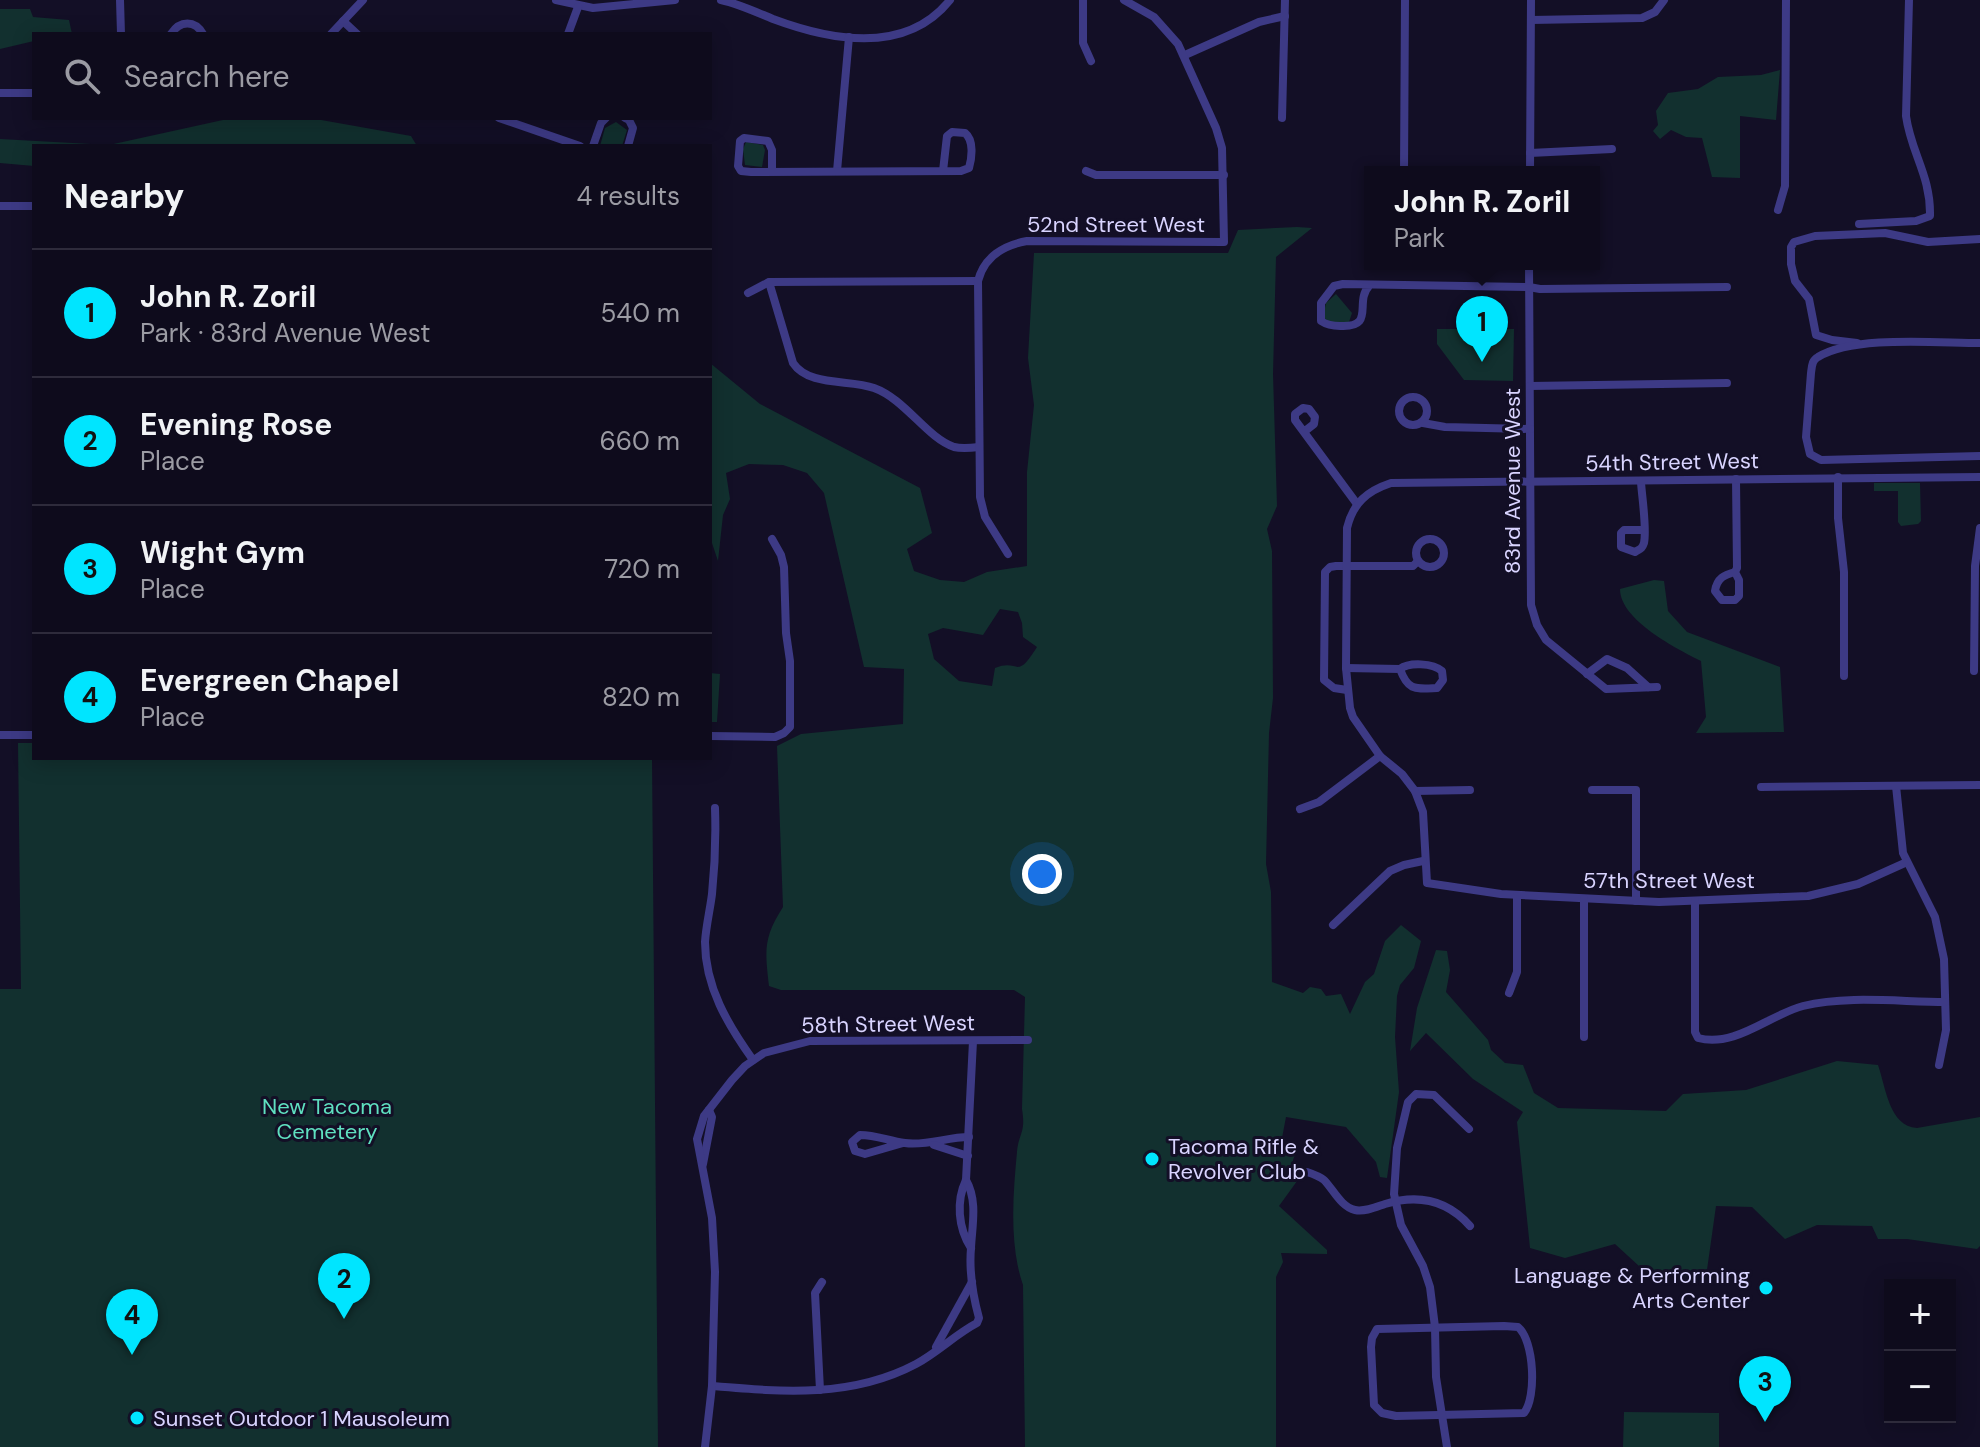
<!DOCTYPE html>
<meta charset="utf-8">
<style>
:root{--surface:#0e0b1c;--page:#171425;--text:#f1f3f6;--muted:#9b9ba3;--line:#2e2b3b;--accent:#00e5ff}
body{margin:0;font-family:"DM Sans",sans-serif;background:var(--page);color:var(--text)}
.controls{position:absolute;right:24px;bottom:24px;display:grid;overflow:hidden;border-radius:0px;box-shadow:0 4px 20px #0003}
.controls button{width:72px;height:72px;display:grid;place-items:center;padding:0;border:0;border-bottom:2px solid var(--line);background:var(--surface);color:var(--text);font:40px sans-serif}
.you{position:absolute;left:1042px;top:874px;width:28px;height:28px;margin:-20px;border:6px solid #fff;border-radius:50%;background:#1a73e8;box-shadow:0 0 0 12px #1a73e833}
.badge{display:grid;place-items:center;width:52px;height:52px;border-radius:50%;background:var(--accent);color:#111;font-size:26px;font-weight:700}
.pin{position:absolute;translate:-50% -66px;filter:drop-shadow(0 2px 4px #0008)}
.pin::after{content:'';position:absolute;top:42px;width:28px;height:24px;background:inherit;clip-path:polygon(0 0,100% 0,50% 100%)}
.popup{position:absolute;left:1364px;top:166px;width:236px;height:104px;box-sizing:border-box;display:grid;place-content:center;border-radius:0px;background:var(--surface);filter:drop-shadow(0 2px 6px #0005);font-size:26px;white-space:nowrap;color:var(--muted)}
.popup b{font-size:30px;color:var(--text)}
.popup::after{content:'';position:absolute;left:50%;top:100%;margin-left:-16px;border:16px solid transparent;border-top-color:var(--surface)}
.list{margin:0;padding:0;list-style:none}
h2{display:flex;justify-content:space-between;align-items:center;height:104px;margin:0;padding:0 32px;font-size:34px}
h2 small{font-size:26px;font-weight:400;color:var(--muted)}
.list li{display:grid;grid-template-columns:52px 1fr auto;gap:24px;align-items:center;box-sizing:border-box;height:128px;padding:0 32px;border-top:2px solid var(--line)}
.list b{display:block;font-size:30px;white-space:nowrap}
.list p{margin:0;font-size:26px;white-space:nowrap;color:var(--muted)}
.list em{font-size:26px;font-style:normal;color:var(--muted)}
.icon{flex:none;width:44px;height:44px;fill:none;stroke:currentColor;stroke-width:2;stroke-linecap:round;stroke-linejoin:round}
.map{position:relative;flex:none;width:1980px;height:1447px;overflow:hidden}
.search{position:absolute;background:var(--surface);box-shadow:0 4px 20px #0003;left:32px;top:32px;width:680px;height:88px;display:flex;align-items:center;gap:20px;box-sizing:border-box;padding:0 28px;border-radius:0px;color:var(--muted);font-size:30px}
.panel{position:absolute;background:var(--surface);box-shadow:0 4px 20px #0003;left:32px;top:144px;width:680px;height:616px;border-radius:0px}
.map>svg:first-child{display:block}
.green{fill:#12302f;fill-rule:evenodd}
.lines{fill:none;stroke-linecap:round;stroke-linejoin:round}
.street{stroke:#3d3a85;stroke-width:8}
.poi-dot{fill:#00e5ff;stroke:#130f26;stroke-width:3}
.labels{text-anchor:middle;dominant-baseline:central;stroke-width:6;stroke-linejoin:round;paint-order:stroke}
.street-label{font-size:22px;fill:#d9d4ff;stroke:#130f26}
.park-label{font-size:22px;fill:#5fe0c0;stroke:#130f26}
.poi-label{font-size:22px;fill:#d9d4ff;stroke:#130f26;text-anchor:start}
</style>
<div class="map">
<svg width="1980" height="1447" viewBox="0 0 1980 1447">
<rect width="100%" height="100%" fill="#130f26"/>
<g class="green">
<path d="M 0,9 L 30,9 L 33,17 L 69,20 L 72,34 L 34,34 L 34,41 L 0,49 Z"/>
<path d="M 1780,70 L 1776,120 L 1740,116 L 1740,178 L 1712,177 L 1702,138 L 1686,137 L 1671,130 L 1660,139 L 1653,131 L 1658,125 L 1656,111 L 1668,93 L 1698,89 L 1718,77 L 1761,75 Z"/>
<path d="M 232,118 L 310,118 L 411,136 L 417,146 L 34,146 L 34,166 L 0,163 L 0,139 L 109,145 Z"/>
<path d="M 616,122 L 627,130 L 622,146 L 600,146 L 605,128 Z"/>
<path d="M 746,142 L 763,145 L 765,150 L 762,167 L 745,165 L 743,149 Z"/>
<path d="M 1297,227 L 1312,228 L 1276,257 L 1273,374 L 1277,506 L 1267,529 L 1272,551 L 1273,698 L 1269,733 L 1266,864 L 1271,892 L 1272,982 L 1303,993 L 1310,987 L 1321,989 L 1326,996 L 1341,994 L 1350,1014 L 1365,982 L 1374,974 L 1385,941 L 1401,925 L 1421,941 L 1414,968 L 1400,985 L 1397,996 L 1395,1037 L 1399,1092 L 1387,1178 L 1380,1177 L 1376,1162 L 1346,1127 L 1286,1117 L 1282,1138 L 1287,1142 L 1285,1149 L 1296,1154 C 1290,1162 1293,1170 1300,1177 L 1279,1206 L 1327,1250 L 1327,1254 L 1281,1253 L 1283,1262 L 1276,1277 L 1276,1447 L 1025,1447 L 1023,1285 C 1009,1245 1013,1194 1017,1152 C 1019,1132 1026,1133 1022,1109 L 1025,997 L 1014,990 L 781,990 L 769,986 C 765,951 763,938 783,907 L 777,746 L 801,734 L 903,724 L 904,669 L 864,667 L 824,493 L 807,473 L 783,465 L 749,464 L 726,473 L 730,499 L 723,515 L 718,561 L 710,537 L 710,363 L 760,404 L 920,488 L 932,533 L 907,549 L 914,571 L 940,580 L 964,582 L 987,572 L 1027,566 L 1027,472 L 1034,405 L 1028,358 L 1034,253 L 1228,253 L 1238,230 ZM 1000,609 L 1018,612 L 1022,623 L 1023,637 L 1037,647 C 1015,682 1020,658 995,668 L 992,686 L 959,681 L 934,659 L 928,634 L 943,628 L 983,635 Z"/>
<path d="M 1336,294 L 1352,313 L 1349,322 L 1329,322 L 1323,317 L 1326,303 Z"/>
<path d="M 1437,329 L 1514,329 L 1513,381 L 1464,380 L 1437,344 Z"/>
<path d="M 1920,483 L 1921,521 L 1918,524 L 1901,526 L 1898,522 L 1898,491 L 1874,491 L 1874,483 Z"/>
<path d="M 1654,580 L 1664,581 L 1668,611 L 1687,632 L 1780,667 L 1784,732 L 1696,733 L 1706,717 L 1701,661 C 1677,649 1620,620 1620,589 Z"/>
<path d="M 710,673 L 720,674 L 717,722 L 710,722 Z"/>
<path d="M 18,743 L 34,743 L 34,758 L 652,758 L 658,1447 L 0,1447 L 0,989 L 21,989 Z"/>
<path d="M 1436,950 L 1447,951 L 1450,970 L 1446,992 L 1488,1040 L 1491,1050 L 1505,1063 L 1523,1065 L 1534,1093 L 1558,1108 L 1666,1111 L 1683,1094 L 1746,1090 L 1837,1061 L 1878,1065 C 1886,1088 1889,1126 1917,1128 L 1980,1117 L 1980,1246 L 1977,1249 L 1907,1239 L 1878,1239 L 1872,1226 L 1817,1225 L 1785,1239 L 1752,1207 L 1716,1206 L 1706,1277 L 1651,1277 L 1615,1244 L 1565,1258 L 1530,1248 L 1517,1122 L 1523,1112 L 1473,1079 L 1426,1033 L 1410,1051 L 1417,1008 Z"/>
<path d="M 1624,1412 L 1719,1413 L 1719,1447 L 1623,1447 Z"/>
</g>
<g class="lines">
<g class="street">
<path d="M 120,0 L 121,34"/>
<path d="M 556,0 L 593,8 L 675,0"/>
<path d="M 721,0 C 739,4 756,12 773,19 C 832,41 906,55 950,0"/>
<path d="M 1083,0 L 1083,43 L 1091,61"/>
<path d="M 1531,20 L 1642,18 L 1655,12 L 1664,0"/>
<path d="M 343,21 L 357,34"/>
<path d="M 171,34 C 180,20 195,20 203,34"/>
<path d="M 331,34 L 363,0"/>
<path d="M 568,34 L 578,7"/>
<path d="M 1185,55 L 1259,22 L 1285,16"/>
<path d="M 0,93 L 34,93"/>
<path d="M 499,118 L 580,146"/>
<path d="M 625,118 L 629,120 L 633,128 L 628,146"/>
<path d="M 1282,118 L 1285,0"/>
<path d="M 593,146 L 601,123 L 606,118"/>
<path d="M 1530,153 L 1612,149"/>
<path d="M 837,171 L 849,37"/>
<path d="M 1086,171 L 1096,175 L 1224,175"/>
<path d="M 772,172 L 772,150 L 768,141 L 744,138 L 740,141 L 738,166 L 741,171 L 751,172 L 961,171 L 969,168 C 972,158 974,140 965,133 L 952,132 L 947,136 L 943,171"/>
<path d="M 1404,172 L 1405,0"/>
<path d="M 1530,172 L 1531,0"/>
<path d="M 0,206 L 34,206"/>
<path d="M 1778,210 L 1785,186 L 1786,0"/>
<path d="M 1859,224 L 1916,221 L 1930,216 C 1931,176 1911,153 1906,116 L 1909,0"/>
<path d="M 1529,264 L 1531,605 L 1537,625 L 1546,640 L 1606,689 L 1657,687"/>
<path d="M 769,282 L 793,363 C 809,387 850,379 874,388 C 905,399 927,438 954,447 C 962,449 971,448 979,447"/>
<path d="M 1369,286 C 1354,302 1376,328 1340,326 C 1332,326 1327,325 1321,321 L 1321,303 L 1334,286 L 1343,284 L 1529,287 L 1540,289 L 1727,287"/>
<path d="M 748,293 L 769,282 L 978,281"/>
<path d="M 1857,343 L 1832,340 L 1816,335 L 1809,299 L 1795,281 L 1791,264 L 1791,247 L 1794,242 L 1815,236 L 1885,233 L 1928,242 L 1980,239"/>
<path d="M 1980,343 C 1937,343 1854,335 1818,357 C 1812,360 1812,366 1811,373 L 1806,437 L 1810,454 L 1821,460 L 1980,456"/>
<path d="M 1530,386 L 1727,383"/>
<circle cx="1413" cy="411" r="14"/>
<path d="M 1423,423 L 1445,427 L 1530,429"/>
<path d="M 1305,431 L 1314,424 L 1315,417 L 1309,409 L 1303,408 L 1295,414 L 1295,420 L 1357,504"/>
<path d="M 1838,477 L 1838,518 L 1844,572 L 1844,676"/>
<path d="M 1641,482 C 1642,498 1647,528 1644,543 C 1642,549 1640,549 1635,552 L 1621,547 L 1621,533 L 1624,530 L 1643,530"/>
<circle cx="1430" cy="553" r="14"/>
<path d="M 1008,554 L 985,517 L 980,497 L 978,281 C 984,257 1004,245 1027,241 L 1224,242 L 1222,148 L 1216,128 L 1178,44 L 1154,17 L 1124,0"/>
<path d="M 1735,572 L 1739,580 L 1739,596 L 1735,600 L 1722,600 L 1715,591 C 1717,578 1724,575 1735,572 L 1737,568 L 1736,479"/>
<path d="M 1346,668 L 1400,669 C 1408,691 1415,689 1437,688 L 1443,680 L 1442,671 C 1433,663 1409,662 1400,669"/>
<path d="M 1974,671 L 1975,566 L 1980,528"/>
<path d="M 1587,674 L 1607,659 L 1627,668 L 1648,687"/>
<path d="M 1347,690 L 1334,688 L 1324,680 L 1325,572 L 1330,567 L 1336,566 L 1413,566 L 1418,561"/>
<path d="M 0,735 L 34,735"/>
<path d="M 710,736 L 775,737 L 784,733 L 790,727 L 790,661 L 786,633 L 784,567 L 781,555 L 772,539"/>
<path d="M 1896,786 L 1903,853 L 1935,917 L 1944,959 L 1946,1030 L 1939,1065"/>
<path d="M 1761,787 L 1980,785"/>
<path d="M 1592,790 L 1636,790 L 1636,901"/>
<path d="M 1415,791 L 1470,790"/>
<path d="M 715,808 C 716,837 715,865 712,894 C 710,910 706,926 705,942 C 705,987 728,1025 753,1060"/>
<path d="M 1300,809 L 1319,802 L 1380,756"/>
<path d="M 1907,862 L 1858,884 L 1808,896 L 1659,902 L 1501,894 L 1427,883 L 1423,812 L 1415,791 L 1402,774 L 1380,756 L 1353,717 L 1350,708 L 1346,668 L 1347,528 C 1353,503 1367,491 1391,483 L 1980,477"/>
<path d="M 1584,899 L 1584,1037"/>
<path d="M 1695,901 L 1695,1032 L 1698,1038 C 1735,1048 1769,1015 1803,1006 C 1848,995 1900,1002 1945,1002"/>
<path d="M 1333,925 L 1390,871 L 1404,865 L 1423,861"/>
<path d="M 1509,993 L 1517,972 L 1517,896"/>
<path d="M 903,1143 L 865,1154 L 855,1151 L 852,1142 L 860,1135 C 876,1135 889,1141 905,1143 C 927,1146 947,1137 969,1137"/>
<path d="M 934,1145 L 968,1156"/>
<path d="M 703,1164 L 712,1117 L 709,1110"/>
<path d="M 1307,1172 C 1313,1174 1319,1176 1324,1180 C 1333,1189 1341,1207 1355,1210 C 1365,1212 1376,1207 1385,1204 C 1418,1194 1447,1200 1470,1226"/>
<path d="M 971,1248 C 958,1228 956,1201 966,1180 L 973,1041"/>
<path d="M 1504,1326 L 1518,1327 C 1534,1340 1537,1397 1524,1413 L 1396,1416 L 1382,1413 L 1374,1405 L 1371,1347 L 1372,1338 L 1377,1329 Z"/>
<path d="M 936,1347 L 972,1282"/>
<path d="M 712,1386 C 783,1392 852,1398 916,1364 C 938,1352 956,1334 977,1323 L 979,1318 C 973,1296 969,1271 971,1248 C 972,1226 978,1201 966,1180"/>
<path d="M 820,1390 L 815,1293 L 822,1282"/>
<path d="M 705,1447 L 712,1386 L 715,1272 L 712,1218 L 697,1139 L 704,1116 L 732,1080 L 745,1066 L 764,1053 L 810,1041 L 1028,1040"/>
<path d="M 1447,1447 L 1436,1377 L 1435,1327 L 1430,1287 L 1423,1266 L 1401,1225 L 1394,1194 L 1397,1148 L 1408,1102 L 1416,1094 L 1434,1095 L 1469,1129"/>
</g>
</g>
<g class="poi-dot">
<circle cx="1152" cy="1159" r="8"/>
<circle cx="1766" cy="1288" r="8"/>
<circle cx="137" cy="1418" r="8"/>
</g>
<g class="labels">
<g class="street-label">
<text x="1116" y="224">52nd Street West</text>
<text transform="translate(1672 462) rotate(-1)">54th Street West</text>
<text transform="translate(1512 481) rotate(-90)">83rd Avenue West</text>
<text x="1669" y="880">57th Street West</text>
<text transform="translate(888 1024) rotate(-1)">58th Street West</text>
</g>
<g class="park-label">
<text x="327" y="1106">New Tacoma<tspan x="327" dy="25">Cemetery</tspan></text>
</g>
<g class="poi-label">
<text x="1168" y="1146">Tacoma Rifle &amp;<tspan x="1168" dy="25">Revolver Club</tspan></text>
<text x="1750" y="1275" text-anchor="end">Language &amp; Performing<tspan x="1750" dy="25">Arts Center</tspan></text>
<text x="153" y="1418">Sunset Outdoor 1 Mausoleum</text>
</g>
</g>
</svg>
<div class="controls">
<button>+</button>
<button>−</button>
</div>
<div class="you"></div>
<div class="pin badge" style="left:1482px;top:362px">1</div>
<div class="popup"><b>John R. Zoril</b>Park</div>
<div class="pin badge" style="left:344px;top:1319px">2</div>
<div class="pin badge" style="left:1765px;top:1422px">3</div>
<div class="pin badge" style="left:132px;top:1355px">4</div>
<div class="search"><svg class="icon" aria-label="search" viewBox="0 0 24 24"><circle cx="10" cy="10" r="6"/><path d="M15 15l6 6"/></svg>Search here</div>
<section class="panel">
<h2>Nearby<small>4 results</small></h2>
<ul class="list">
<li><span class="badge">1</span><div><b>John R. Zoril</b><p>Park · 83rd Avenue West</p></div><em>540 m</em></li>
<li><span class="badge">2</span><div><b>Evening Rose</b><p>Place</p></div><em>660 m</em></li>
<li><span class="badge">3</span><div><b>Wight Gym</b><p>Place</p></div><em>720 m</em></li>
<li><span class="badge">4</span><div><b>Evergreen Chapel</b><p>Place</p></div><em>820 m</em></li>
</ul>
</section>
</div>
